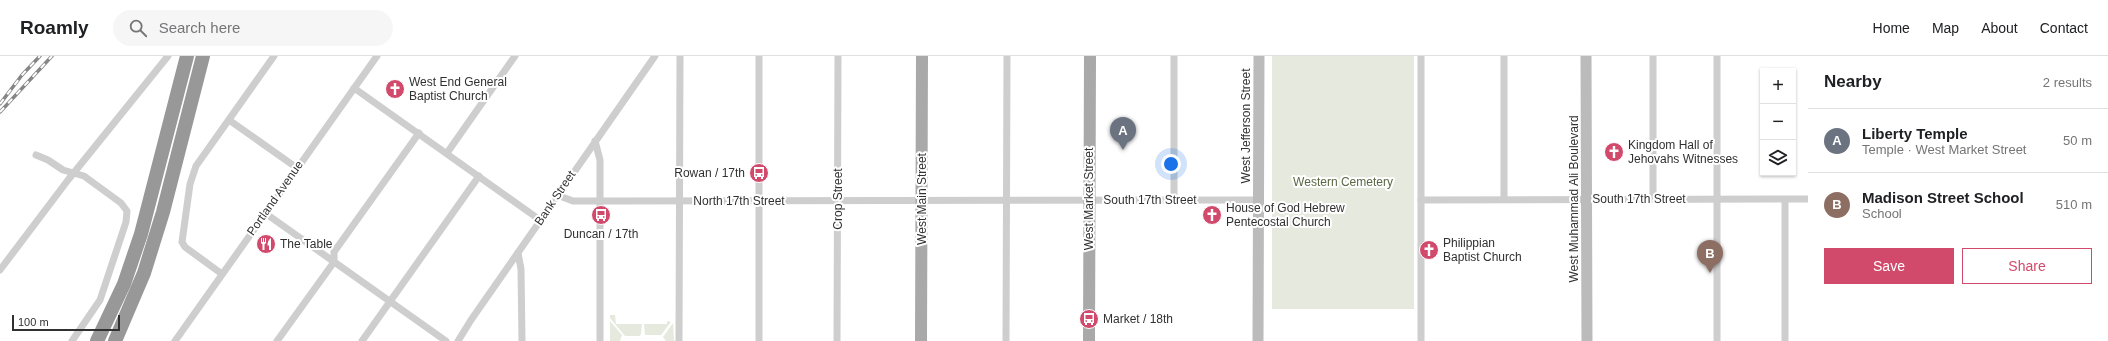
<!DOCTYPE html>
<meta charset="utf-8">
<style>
:root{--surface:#fff;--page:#f6f6f6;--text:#202124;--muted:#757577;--line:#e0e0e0;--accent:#d1496b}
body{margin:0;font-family:Arial,sans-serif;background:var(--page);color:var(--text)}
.controls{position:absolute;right:12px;top:12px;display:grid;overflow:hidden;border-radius:0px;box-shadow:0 1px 3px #0004}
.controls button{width:36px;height:36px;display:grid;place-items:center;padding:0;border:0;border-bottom:1px solid var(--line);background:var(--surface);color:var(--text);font:20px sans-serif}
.scale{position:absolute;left:12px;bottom:10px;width:108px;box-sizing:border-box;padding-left:4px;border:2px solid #313131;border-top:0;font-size:11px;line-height:14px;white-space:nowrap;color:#313131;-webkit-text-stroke:3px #fff;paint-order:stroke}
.you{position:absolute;left:1171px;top:108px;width:14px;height:14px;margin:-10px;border:3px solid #fff;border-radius:50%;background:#1a73e8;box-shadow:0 0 0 6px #1a73e833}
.badge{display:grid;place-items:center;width:26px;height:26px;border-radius:50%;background:var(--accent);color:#fff;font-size:13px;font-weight:700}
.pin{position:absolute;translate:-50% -33px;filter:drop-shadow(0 1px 2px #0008)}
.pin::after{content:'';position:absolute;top:21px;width:14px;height:12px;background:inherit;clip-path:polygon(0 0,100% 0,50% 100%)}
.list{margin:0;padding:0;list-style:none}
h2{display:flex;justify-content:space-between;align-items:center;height:52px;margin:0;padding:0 16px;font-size:17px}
h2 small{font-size:13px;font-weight:400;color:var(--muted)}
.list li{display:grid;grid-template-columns:26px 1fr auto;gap:12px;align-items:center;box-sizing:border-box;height:64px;padding:0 16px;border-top:1px solid var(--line)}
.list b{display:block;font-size:15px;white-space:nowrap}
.list p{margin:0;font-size:13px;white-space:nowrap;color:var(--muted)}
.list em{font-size:13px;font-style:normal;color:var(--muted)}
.actions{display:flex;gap:8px;padding:12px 16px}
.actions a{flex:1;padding:9px 0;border:1px solid var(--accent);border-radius:0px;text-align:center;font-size:14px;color:var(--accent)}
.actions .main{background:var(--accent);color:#fff}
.icon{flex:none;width:22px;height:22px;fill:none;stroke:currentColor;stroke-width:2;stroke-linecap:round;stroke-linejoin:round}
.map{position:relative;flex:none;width:1808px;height:285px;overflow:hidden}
header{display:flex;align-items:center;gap:24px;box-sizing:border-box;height:56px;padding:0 20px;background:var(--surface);border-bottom:1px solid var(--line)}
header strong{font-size:19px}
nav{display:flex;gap:22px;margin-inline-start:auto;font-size:14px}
.search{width:280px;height:36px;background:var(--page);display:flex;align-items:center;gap:10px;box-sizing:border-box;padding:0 14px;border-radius:22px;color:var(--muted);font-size:15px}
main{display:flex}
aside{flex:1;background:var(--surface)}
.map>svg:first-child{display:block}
.green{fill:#e5e9de}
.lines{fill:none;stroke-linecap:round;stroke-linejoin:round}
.street{stroke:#cecece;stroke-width:7}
.secondary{stroke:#bbb;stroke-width:11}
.primary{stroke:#a9a9a9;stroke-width:12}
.highway{stroke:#989898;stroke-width:14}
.rail-casing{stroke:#868686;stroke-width:3.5}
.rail{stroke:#fff;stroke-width:2;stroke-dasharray:6;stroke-linecap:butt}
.labels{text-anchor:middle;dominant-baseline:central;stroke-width:4;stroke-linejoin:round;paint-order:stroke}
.poi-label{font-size:12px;fill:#313131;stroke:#fff;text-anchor:start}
.street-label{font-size:12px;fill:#313131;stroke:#fff}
.park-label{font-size:12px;fill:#5a6843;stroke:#fff}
</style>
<header>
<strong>Roamly</strong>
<div class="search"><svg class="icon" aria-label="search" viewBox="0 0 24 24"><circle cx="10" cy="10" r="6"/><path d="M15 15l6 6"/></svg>Search here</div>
<nav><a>Home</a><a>Map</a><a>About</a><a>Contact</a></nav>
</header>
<main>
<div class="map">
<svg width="1808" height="285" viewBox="0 0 1808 285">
<rect width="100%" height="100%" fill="#fff"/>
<g class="green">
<rect x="1272" y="0" width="142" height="253"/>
<path d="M 610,259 L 615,259 L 616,268 L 642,268 L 641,278 L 640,280 L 625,280 L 610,262 Z"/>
<path d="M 610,265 L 622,279 L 620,285 L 610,285 Z"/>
<path d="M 667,265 L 671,266 L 661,279 L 645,279 L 644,268 L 667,268 Z"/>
<path d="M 673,267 L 674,285 L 666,285 L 663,281 Z"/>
</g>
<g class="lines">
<g class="street">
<path d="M 1653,0 L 1653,143"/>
<path d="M 354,32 L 540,164"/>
<path d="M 229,64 L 297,112"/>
<path d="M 595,85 L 600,104 L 600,285"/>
<path d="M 447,97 L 515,0"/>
<path d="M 36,99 L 48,104 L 63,114 L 84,120 L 121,147 L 127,155 L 126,166 L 100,244 L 72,285"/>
<path d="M 557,139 L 573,145 L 601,145 L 1259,144"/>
<path d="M 1504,143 L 1504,0"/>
<path d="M 1174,144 L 1174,0"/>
<path d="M 1421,144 L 1808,143"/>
<path d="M 265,157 L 446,285"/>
<path d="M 518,197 L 521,213 L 522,285"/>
<path d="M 0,214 L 68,124 L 168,0"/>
<path d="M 222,218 L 185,191 L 182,186 L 190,128 L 196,110 L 274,0"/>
<path d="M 175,285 L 377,0"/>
<path d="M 277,285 L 334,206 L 334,196 L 419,77"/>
<path d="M 362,285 L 479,120"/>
<path d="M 458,285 L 471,264 L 655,0"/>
<path d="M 679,285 L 680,0"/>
<path d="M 759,285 L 759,0"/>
<path d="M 837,285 L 838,0"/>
<path d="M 1006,285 L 1007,0"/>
<path d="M 1421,285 L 1421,0"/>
<path d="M 1717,285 L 1717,0"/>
<path d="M 1785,285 L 1785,144"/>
</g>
<g class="secondary">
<path d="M 1586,0 L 1587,285"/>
<path d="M 1258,285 L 1259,0"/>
</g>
<g class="primary">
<path d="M 921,285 L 922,0"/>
<path d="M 1089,285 L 1090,0"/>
</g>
<g class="highway">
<path d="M 97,285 L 124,228 L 141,178 L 187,0"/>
<path d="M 115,285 L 144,217 L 163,156 L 203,0"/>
</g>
<g class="rail-casing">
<g id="rail">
<path d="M 0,48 L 22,19 L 40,0"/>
<path d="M 0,56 L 52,0"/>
</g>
</g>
<use href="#rail" class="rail"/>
</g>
<defs>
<g id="church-disc" transform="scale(1)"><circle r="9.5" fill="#d1496b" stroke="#fff"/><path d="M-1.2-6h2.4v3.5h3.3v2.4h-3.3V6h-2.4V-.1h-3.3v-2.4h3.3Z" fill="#fff"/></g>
<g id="bus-disc" transform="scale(1)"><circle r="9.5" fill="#d1496b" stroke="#fff"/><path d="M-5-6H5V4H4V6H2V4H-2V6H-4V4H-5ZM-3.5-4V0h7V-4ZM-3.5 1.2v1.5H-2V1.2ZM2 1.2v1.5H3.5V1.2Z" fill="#fff"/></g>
<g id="restaurant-disc" transform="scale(1)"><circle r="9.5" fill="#d1496b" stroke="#fff"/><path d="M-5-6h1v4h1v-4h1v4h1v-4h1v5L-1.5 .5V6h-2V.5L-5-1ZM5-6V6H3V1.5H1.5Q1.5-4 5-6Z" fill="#fff"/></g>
</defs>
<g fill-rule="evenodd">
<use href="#church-disc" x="395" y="33"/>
<use href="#church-disc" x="1614" y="96"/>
<use href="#bus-disc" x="759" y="117"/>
<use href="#bus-disc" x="601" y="159"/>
<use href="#church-disc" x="1212" y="159"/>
<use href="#restaurant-disc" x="266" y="188"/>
<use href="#church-disc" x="1429" y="194"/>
<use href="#bus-disc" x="1089" y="263"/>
</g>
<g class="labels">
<g class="poi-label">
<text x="409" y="26">West End General<tspan x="409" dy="14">Baptist Church</tspan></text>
<text x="1628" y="89">Kingdom Hall of<tspan x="1628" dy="14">Jehovahs Witnesses</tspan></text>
<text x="745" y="117" text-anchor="end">Rowan / 17th</text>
<text x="1226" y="152">House of God Hebrew<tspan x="1226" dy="14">Pentecostal Church</tspan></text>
<text x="601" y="178" text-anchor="middle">Duncan / 17th</text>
<text x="1443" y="187">Philippian<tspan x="1443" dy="14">Baptist Church</tspan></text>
<text x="280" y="188">The Table</text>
<text x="1103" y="263">Market / 18th</text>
</g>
<g class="street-label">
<text transform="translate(1246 70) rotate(-90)">West Jefferson Street</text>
<text transform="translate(275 142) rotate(-55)">Portland Avenue</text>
<text transform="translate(555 142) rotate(-56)">Bank Street</text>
<text transform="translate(838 143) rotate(-90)">Crop Street</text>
<text transform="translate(922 143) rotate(-90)">West Main Street</text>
<text transform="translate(1089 143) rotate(-90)">West Market Street</text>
<text transform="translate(1574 143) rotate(-90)">West Muhammad Ali Boulevard</text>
<text x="1639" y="143">South 17th Street</text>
<text x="1150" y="144">South 17th Street</text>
<text x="739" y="145">North 17th Street</text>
</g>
<g class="park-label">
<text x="1343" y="126">Western Cemetery</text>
</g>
</g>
</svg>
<div class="controls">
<button>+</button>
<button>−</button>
<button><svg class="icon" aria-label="layers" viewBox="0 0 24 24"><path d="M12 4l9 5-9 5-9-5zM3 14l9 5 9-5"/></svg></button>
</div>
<div class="scale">100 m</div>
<div class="you"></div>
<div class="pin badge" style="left:1123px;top:94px;background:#6b7280">A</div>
<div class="pin badge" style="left:1710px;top:217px;background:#8d6e63">B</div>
</div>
<aside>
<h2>Nearby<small>2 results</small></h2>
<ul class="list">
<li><span class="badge" style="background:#6b7280">A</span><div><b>Liberty Temple</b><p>Temple · West Market Street</p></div><em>50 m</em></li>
<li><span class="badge" style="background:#8d6e63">B</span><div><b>Madison Street School</b><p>School</p></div><em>510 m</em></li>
</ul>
<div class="actions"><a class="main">Save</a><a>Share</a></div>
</aside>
</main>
